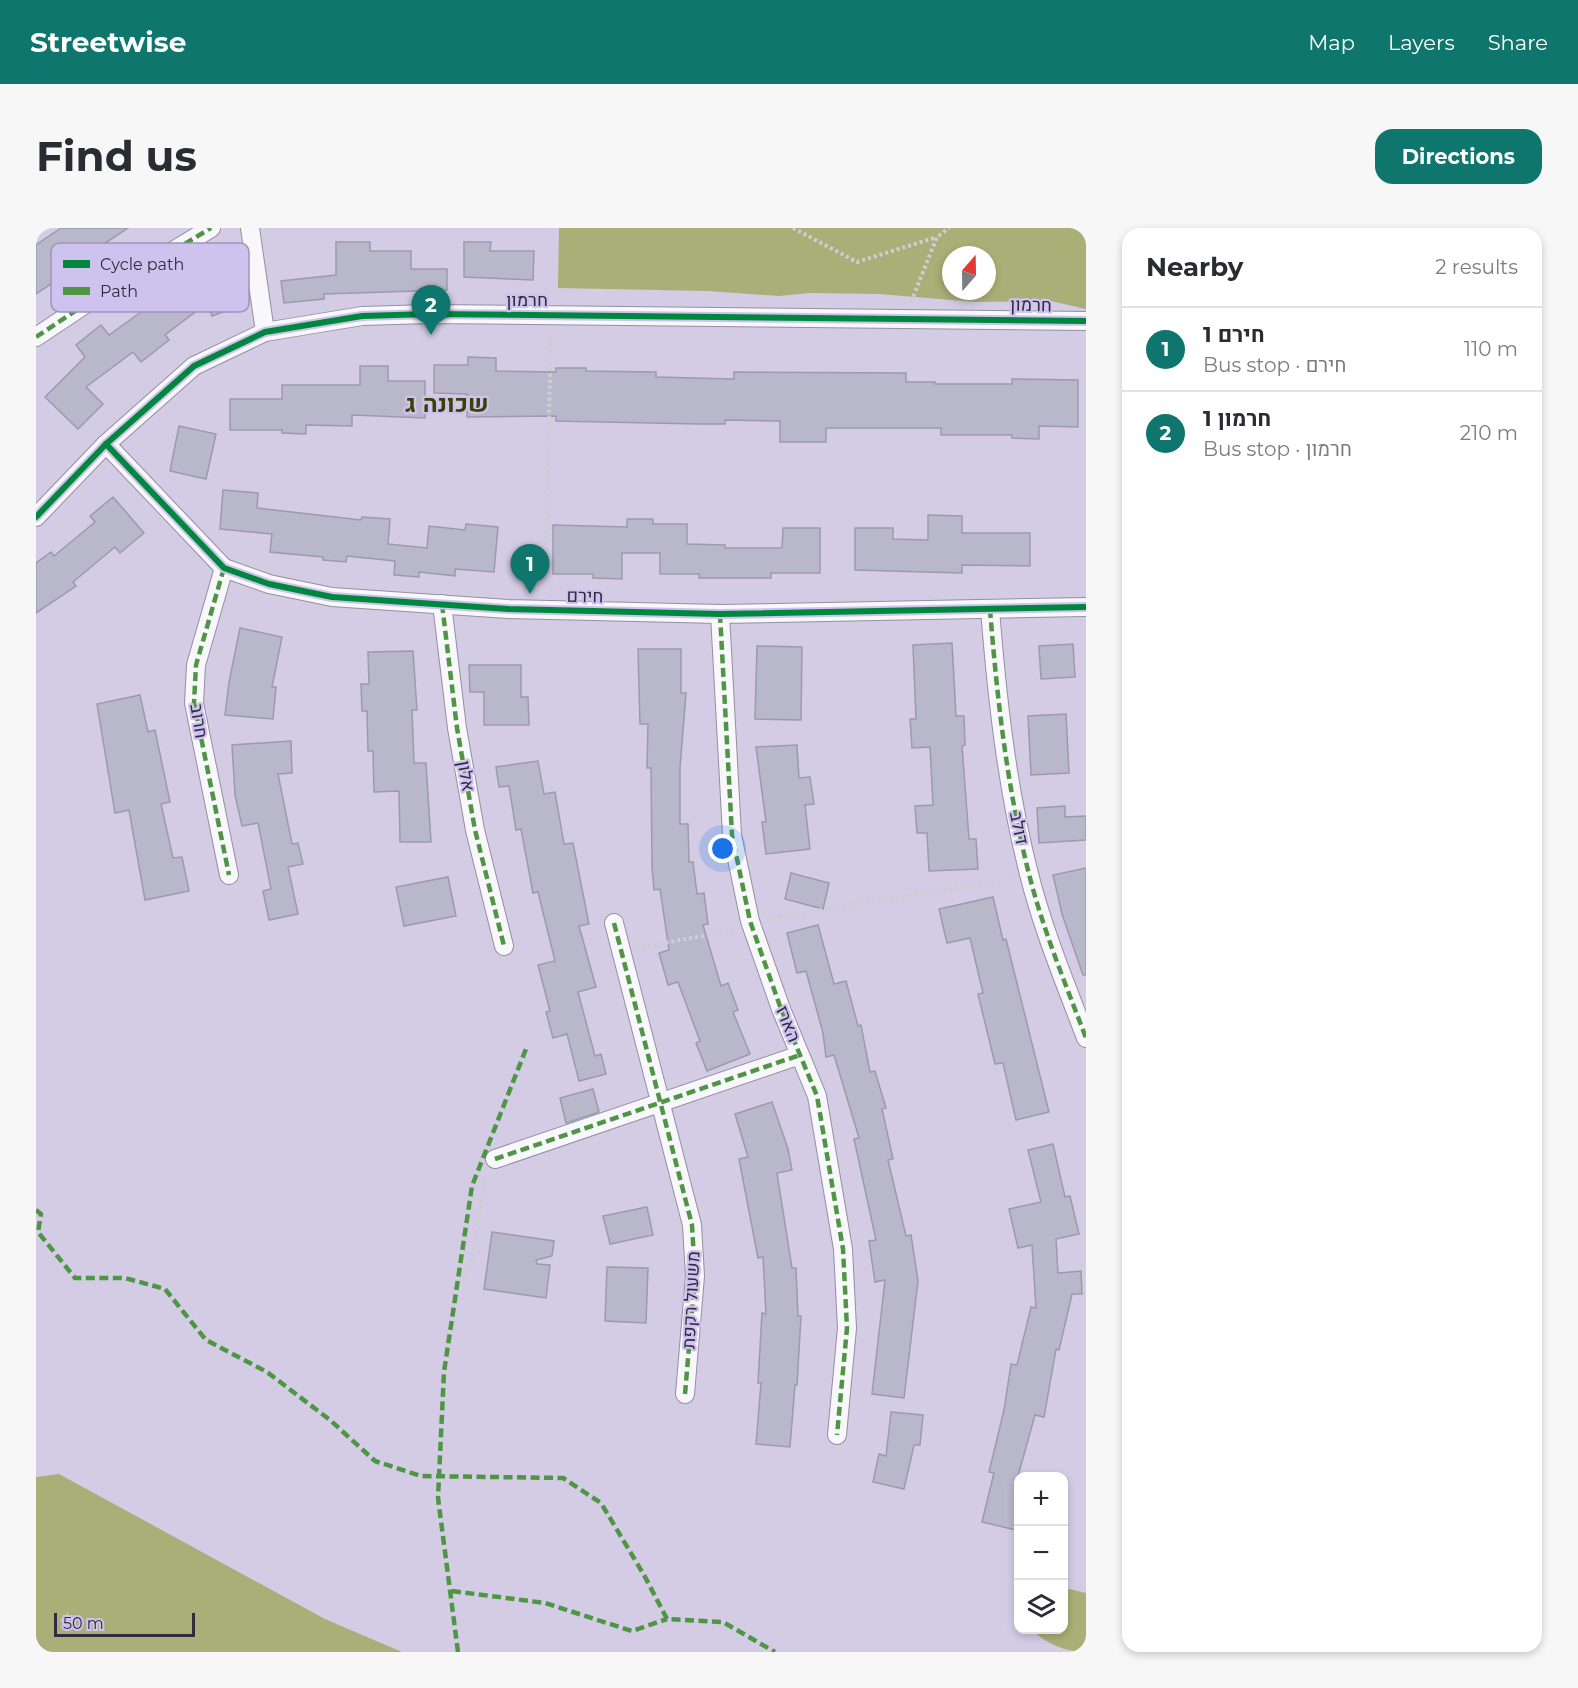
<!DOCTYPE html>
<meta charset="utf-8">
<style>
:root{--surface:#fff;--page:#f7f7f7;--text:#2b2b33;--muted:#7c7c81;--line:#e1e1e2;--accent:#0f766e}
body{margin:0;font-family:Montserrat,Heebo,sans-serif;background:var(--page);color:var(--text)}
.controls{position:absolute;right:18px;bottom:18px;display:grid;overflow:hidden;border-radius:12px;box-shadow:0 3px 9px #0003}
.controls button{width:54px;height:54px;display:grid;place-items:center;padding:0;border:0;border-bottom:2px solid var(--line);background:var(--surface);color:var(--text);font:30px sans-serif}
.compass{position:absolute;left:906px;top:18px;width:54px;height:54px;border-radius:50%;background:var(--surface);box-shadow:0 3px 9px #0003;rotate:20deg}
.scale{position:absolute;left:18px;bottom:15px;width:141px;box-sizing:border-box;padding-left:6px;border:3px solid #312c3d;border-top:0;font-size:16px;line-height:21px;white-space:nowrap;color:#312c3d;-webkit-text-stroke:4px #cec2ef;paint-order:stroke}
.you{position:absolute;left:687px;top:621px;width:21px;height:21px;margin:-15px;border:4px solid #fff;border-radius:50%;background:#1a73e8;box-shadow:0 0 0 9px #1a73e833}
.badge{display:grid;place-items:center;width:39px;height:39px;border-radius:50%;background:var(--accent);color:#fff;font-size:20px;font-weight:700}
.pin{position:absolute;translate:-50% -50px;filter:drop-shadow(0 2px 3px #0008)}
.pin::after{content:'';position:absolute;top:32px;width:21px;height:18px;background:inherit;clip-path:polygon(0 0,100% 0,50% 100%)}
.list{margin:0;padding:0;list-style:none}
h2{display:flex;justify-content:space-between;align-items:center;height:78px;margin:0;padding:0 24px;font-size:26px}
h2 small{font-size:20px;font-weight:400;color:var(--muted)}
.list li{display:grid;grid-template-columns:39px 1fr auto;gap:18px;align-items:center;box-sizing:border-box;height:84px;padding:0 24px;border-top:2px solid var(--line)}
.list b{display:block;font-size:22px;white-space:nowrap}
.list p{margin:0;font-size:20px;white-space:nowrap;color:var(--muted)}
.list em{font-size:20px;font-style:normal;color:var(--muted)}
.icon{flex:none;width:33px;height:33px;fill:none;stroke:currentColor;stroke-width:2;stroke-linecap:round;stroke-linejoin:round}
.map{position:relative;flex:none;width:1050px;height:1424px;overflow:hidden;border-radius:18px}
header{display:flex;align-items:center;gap:36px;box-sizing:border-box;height:84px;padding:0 30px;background:var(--accent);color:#fff}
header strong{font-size:28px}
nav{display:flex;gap:33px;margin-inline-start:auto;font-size:21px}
.intro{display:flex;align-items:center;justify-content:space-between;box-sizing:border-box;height:144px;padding:0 36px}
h1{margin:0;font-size:42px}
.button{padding:15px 27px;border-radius:18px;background:var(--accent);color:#fff;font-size:21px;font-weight:700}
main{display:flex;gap:36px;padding:0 36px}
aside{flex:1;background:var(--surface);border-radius:18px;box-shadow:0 3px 9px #0003}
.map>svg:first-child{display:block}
.forest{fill:#aaaf77;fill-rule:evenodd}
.building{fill:#b9b7ca;stroke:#9c9aac;stroke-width:1.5}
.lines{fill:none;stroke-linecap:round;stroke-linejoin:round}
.street-casing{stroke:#948fa1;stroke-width:20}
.path{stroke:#cfcdd4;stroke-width:4;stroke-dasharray:3 3;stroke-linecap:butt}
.street{stroke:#f8f7fb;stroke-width:18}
.quiet{stroke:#4e9644;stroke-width:4.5;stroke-dasharray:9 4.5;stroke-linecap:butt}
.cycleway-casing{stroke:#cec2ef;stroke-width:10}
.cycleway{stroke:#00873e;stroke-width:6}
.labels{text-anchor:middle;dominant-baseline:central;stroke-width:4.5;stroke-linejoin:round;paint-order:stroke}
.street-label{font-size:18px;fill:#312c3d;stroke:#cec2ef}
.district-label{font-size:24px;font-weight:bold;fill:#3a4103;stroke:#cec2ef}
.key{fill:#cec2ef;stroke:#9f95ba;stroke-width:1.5}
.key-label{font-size:16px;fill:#312c3d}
</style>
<header>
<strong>Streetwise</strong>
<nav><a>Map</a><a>Layers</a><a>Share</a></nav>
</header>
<div class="intro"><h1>Find us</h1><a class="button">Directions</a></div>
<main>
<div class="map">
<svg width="1050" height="1424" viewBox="0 0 1050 1424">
<rect width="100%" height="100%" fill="#d3cce4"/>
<g class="forest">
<path d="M 523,0 L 1050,0 L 1050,81 L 1015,73 L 939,74 L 843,66 L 774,65 L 743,68 L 671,63 L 522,60 ZM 915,27 L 951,27 L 951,63 L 915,63 Z"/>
<path d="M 23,1246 L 289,1391 L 366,1424 L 0,1424 L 0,1249 Z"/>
<path d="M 1029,1360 L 1050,1365 L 1050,1424 C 1031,1424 1009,1416 997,1402 L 1028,1402 Z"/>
</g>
<g class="building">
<path d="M 25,0 L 92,0 L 17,50 L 19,53 L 0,66 L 0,17 Z"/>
<path d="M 300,14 L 334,14 L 334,23 L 375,23 L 375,41 L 411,41 L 411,62 L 288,66 L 288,71 L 248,75 L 245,53 L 300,47 Z"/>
<path d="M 428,14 L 455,14 L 454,23 L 498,23 L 497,52 L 428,49 Z"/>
<path d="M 148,53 L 167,78 L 129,107 L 133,112 L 105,134 L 97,124 L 50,159 L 67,176 L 42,201 L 9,169 L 49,129 L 40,117 L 65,97 L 73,107 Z"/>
<path d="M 195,57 L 203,78 L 176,88 L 168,67 Z"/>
<path d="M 432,129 L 460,130 L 460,143 L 520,144 L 520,140 L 550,140 L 550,143 L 620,144 L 620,149 L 698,151 L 698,144 L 870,145 L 870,154 L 899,154 L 899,156 L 976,156 L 976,151 L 1042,152 L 1042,199 L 1003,198 L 1003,211 L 976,210 L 976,207 L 905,207 L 905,200 L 790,200 L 790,214 L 744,214 L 744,193 L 689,192 L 689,196 L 663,196 L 520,193 L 520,188 L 431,189 L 431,166 L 398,165 L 398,137 L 432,137 Z"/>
<path d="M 324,138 L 352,138 L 352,153 L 389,153 L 389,190 L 316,187 L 316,198 L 270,197 L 270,206 L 246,205 L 246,202 L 194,202 L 194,171 L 246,171 L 246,157 L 324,157 Z"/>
<path d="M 143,198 L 180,206 L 170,251 L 134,243 Z"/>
<path d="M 187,262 L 222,265 L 221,280 L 325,292 L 326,289 L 354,291 L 352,316 L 391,320 L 393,298 L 429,302 L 430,296 L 462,299 L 458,344 L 419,341 L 419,348 L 383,344 L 383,349 L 358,347 L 359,333 L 311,328 L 310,334 L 287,332 L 287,329 L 234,324 L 236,306 L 184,301 Z"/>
<path d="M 77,269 L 108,305 L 84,325 L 79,319 L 37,354 L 40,358 L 0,385 L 0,335 L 15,324 L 18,328 L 59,294 L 54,288 Z"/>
<path d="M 892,287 L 926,288 L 926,305 L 994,305 L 994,338 L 926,337 L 926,345 L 819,342 L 819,300 L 857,300 L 857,311 L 892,312 Z"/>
<path d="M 591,291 L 617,291 L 617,296 L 651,296 L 651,316 L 689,317 L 689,320 L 746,320 L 747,300 L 784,300 L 784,345 L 735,345 L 735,350 L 663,350 L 663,346 L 624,346 L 624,325 L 586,325 L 586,351 L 557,350 L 557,346 L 517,346 L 517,297 L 591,299 Z"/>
<path d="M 204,400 L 246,409 L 236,459 L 240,459 L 237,491 L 189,487 L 193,454 Z"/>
<path d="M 916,415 L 920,488 L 928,488 L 929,517 L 926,518 L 933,611 L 940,611 L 942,641 L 893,643 L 891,605 L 881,605 L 879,578 L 897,577 L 894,519 L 876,520 L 874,491 L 880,491 L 877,417 Z"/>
<path d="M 1037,416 L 1039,449 L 1005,451 L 1003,418 Z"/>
<path d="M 721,418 L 766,419 L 765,492 L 719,491 Z"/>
<path d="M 602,421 L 645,421 L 645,465 L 650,465 L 644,540 L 644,596 L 652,596 L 653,634 L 657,634 L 661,666 L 668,665 L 672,696 L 667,697 L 685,758 L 692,755 L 702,782 L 697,784 L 714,826 L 671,843 L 660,815 L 664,813 L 642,754 L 632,757 L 623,725 L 633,722 L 624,661 L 618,662 L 616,639 L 615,540 L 611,540 L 612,496 L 604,496 Z"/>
<path d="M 377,423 L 381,482 L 376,482 L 378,535 L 390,535 L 395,614 L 364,614 L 363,563 L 338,564 L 337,523 L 332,523 L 331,483 L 326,483 L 325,456 L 333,456 L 332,424 Z"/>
<path d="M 433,437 L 485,437 L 485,469 L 492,469 L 493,497 L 448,497 L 448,464 L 434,464 Z"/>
<path d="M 104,467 L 112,504 L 119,502 L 134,574 L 125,576 L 137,630 L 146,629 L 153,663 L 109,672 L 93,582 L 79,585 L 61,476 Z"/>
<path d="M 1030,486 L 1033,545 L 995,547 L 992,488 Z"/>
<path d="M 255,513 L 256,545 L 242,546 L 256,616 L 262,615 L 267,636 L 252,639 L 262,686 L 233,692 L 227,663 L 235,661 L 222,595 L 206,598 L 199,567 L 196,517 Z"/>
<path d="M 761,517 L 763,550 L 774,549 L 778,576 L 769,577 L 774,621 L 730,626 L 726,594 L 730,594 L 720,519 Z"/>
<path d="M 502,533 L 508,566 L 519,564 L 528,616 L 537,615 L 553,696 L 543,698 L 560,759 L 542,764 L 559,828 L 565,826 L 570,846 L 543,853 L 531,806 L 517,810 L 510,784 L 514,783 L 502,737 L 519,733 L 502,664 L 497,665 L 485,601 L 480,602 L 473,558 L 463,559 L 460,539 Z"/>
<path d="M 1029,578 L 1029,589 L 1050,588 L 1050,612 L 1003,615 L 1001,580 Z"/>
<path d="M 1050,640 L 1050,747 L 1047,747 L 1026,686 L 1017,647 Z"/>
<path d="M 755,645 L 793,655 L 787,681 L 749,671 Z"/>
<path d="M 412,649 L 420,688 L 368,698 L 360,659 Z"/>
<path d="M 957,669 L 967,712 L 970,711 L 1013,884 L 980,892 L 967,835 L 959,836 L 942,766 L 947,765 L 934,710 L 911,715 L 903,681 Z"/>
<path d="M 782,697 L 798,756 L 810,753 L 822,798 L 825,797 L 834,844 L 839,843 L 850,880 L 846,881 L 857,931 L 852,932 L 870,1008 L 875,1007 L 882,1053 L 868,1170 L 836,1166 L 849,1052 L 839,1054 L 833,1013 L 840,1012 L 818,911 L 823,910 L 798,827 L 790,829 L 787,805 L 770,743 L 761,745 L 751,705 Z"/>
<path d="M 557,861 L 563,884 L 530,895 L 524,870 Z"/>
<path d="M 736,874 L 752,921 L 756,942 L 741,945 L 756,1040 L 760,1040 L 762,1088 L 765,1088 L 761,1157 L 759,1157 L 754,1219 L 720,1216 L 725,1155 L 722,1155 L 726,1085 L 730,1086 L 727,1029 L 722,1030 L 703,931 L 712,929 L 699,886 Z"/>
<path d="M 1017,916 L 1029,969 L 1034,968 L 1043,1006 L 1020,1011 L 1022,1045 L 1045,1043 L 1046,1066 L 1036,1066 L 1023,1122 L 1020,1121 L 1008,1189 L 999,1187 L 982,1248 L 980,1302 L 946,1294 L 958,1245 L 953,1244 L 968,1182 L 975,1136 L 981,1137 L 995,1079 L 1000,1080 L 996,1017 L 982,1020 L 973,981 L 1005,974 L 992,922 Z"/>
<path d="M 611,979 L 617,1007 L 574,1016 L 567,988 Z"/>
<path d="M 456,1004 L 518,1013 L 516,1028 L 500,1032 L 501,1036 L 514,1037 L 510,1070 L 448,1061 Z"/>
<path d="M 571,1039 L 612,1040 L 610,1095 L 569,1093 Z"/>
<path d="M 855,1184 L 887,1187 L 884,1217 L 878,1217 L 868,1261 L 837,1254 L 843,1226 L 850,1228 Z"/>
</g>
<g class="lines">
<g class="street-casing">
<g id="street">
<path d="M 214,0 L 229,104"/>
<path d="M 0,109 L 51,75 L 175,0"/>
<path d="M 70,216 L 188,340 L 233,356 L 296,369 L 472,381 L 684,386 L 1050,379"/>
<path d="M 0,289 L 70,216 L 158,138 L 229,104 L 326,88 L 393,86 L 1050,93"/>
<path d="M 188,340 L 160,437 L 158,475 L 193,647"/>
<path d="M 406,376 L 421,500 L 439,602 L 468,718"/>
<path d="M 954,381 C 961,470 971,560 993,646 C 1007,702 1030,757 1050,810"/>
<path d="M 684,386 L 696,607 L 714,693 L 745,781 L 781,868 L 807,1021 L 811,1100 L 801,1207"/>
<path d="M 578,695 L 656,997 L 659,1048 L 649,1166"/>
<path d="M 459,931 L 764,827"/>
</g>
</g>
<g class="path">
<path d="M 757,0 L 821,34 L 901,9"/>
<path d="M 875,74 L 901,9 L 913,0"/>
<path d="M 502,364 L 510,318 L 515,103"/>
<path d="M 730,691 L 977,650"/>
<path d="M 600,720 L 699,702"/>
<path d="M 422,1053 L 434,1040 L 450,945"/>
</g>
<use href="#street" class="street"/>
<g class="quiet">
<path d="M 0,109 L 51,75 L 175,0"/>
<path d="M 188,340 L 160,437 L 158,475 L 193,647"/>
<path d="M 406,376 L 421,500 L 439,602 L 468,718"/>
<path d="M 954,381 C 961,470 971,560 993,646 C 1007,702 1030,757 1050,810"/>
<path d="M 684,386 L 696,607 L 714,693 L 745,781 L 781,868 L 807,1021 L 811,1100 L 801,1207"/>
<path d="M 578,695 L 656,997 L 659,1048 L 649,1166"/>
<path d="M 459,931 L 764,827"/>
<path d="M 0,982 L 5,986 L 2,1004 L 39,1050 L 89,1050 L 129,1061 L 170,1112 L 231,1144 L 294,1192 L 339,1233 L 385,1248 L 527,1250 L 565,1275 L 608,1347 L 631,1391 L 687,1394 L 739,1424"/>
<path d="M 416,1363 L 509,1375 L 596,1403 L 631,1391"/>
<path d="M 422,1424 L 402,1270 L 408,1144 L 436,958 L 490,821"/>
</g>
<g class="cycleway-casing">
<g id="cycleway">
<path d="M 70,216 L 188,340 L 233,356 L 296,369 L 472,381 L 684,386 L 1050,379"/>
<path d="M 0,289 L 70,216 L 158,138 L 229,104 L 326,88 L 393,86 L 1050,93"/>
</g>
</g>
<use href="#cycleway" class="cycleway"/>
</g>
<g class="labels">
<g class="street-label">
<text x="491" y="72">חרמון</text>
<text transform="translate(995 77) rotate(1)">חרמון</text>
<text transform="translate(549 368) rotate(1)">חירם</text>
<text transform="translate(163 493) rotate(81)">חרוב</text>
<text transform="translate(430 548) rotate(80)">אלון</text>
<text transform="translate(983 600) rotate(78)">דולב</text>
<text transform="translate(752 796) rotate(68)">הארז</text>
<text transform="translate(655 1072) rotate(-87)">משעול רקפת</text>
</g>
<g class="district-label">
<text x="411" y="175">שכונה ג</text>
</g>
</g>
<rect x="15" y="15" width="198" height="69" rx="9" class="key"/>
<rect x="27" y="32" width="27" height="8" fill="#00873e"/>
<rect x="27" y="59" width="27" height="8" fill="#4e9644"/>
<g class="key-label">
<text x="64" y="42">Cycle path</text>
<text x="64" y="69">Path</text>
</g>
</svg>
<div class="controls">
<button>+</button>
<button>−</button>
<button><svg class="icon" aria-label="layers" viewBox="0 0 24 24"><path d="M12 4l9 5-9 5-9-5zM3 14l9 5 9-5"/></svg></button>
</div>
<svg class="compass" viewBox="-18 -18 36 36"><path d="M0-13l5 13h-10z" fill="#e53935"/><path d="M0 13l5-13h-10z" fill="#7c7c81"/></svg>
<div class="scale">50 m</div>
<div class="you"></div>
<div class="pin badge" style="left:494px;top:366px">1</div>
<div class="pin badge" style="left:395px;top:107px">2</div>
</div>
<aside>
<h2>Nearby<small>2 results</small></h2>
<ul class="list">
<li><span class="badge">1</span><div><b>חירם 1</b><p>Bus stop · חירם</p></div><em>110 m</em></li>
<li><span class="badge">2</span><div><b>חרמון 1</b><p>Bus stop · חרמון</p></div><em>210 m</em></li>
</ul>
</aside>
</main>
